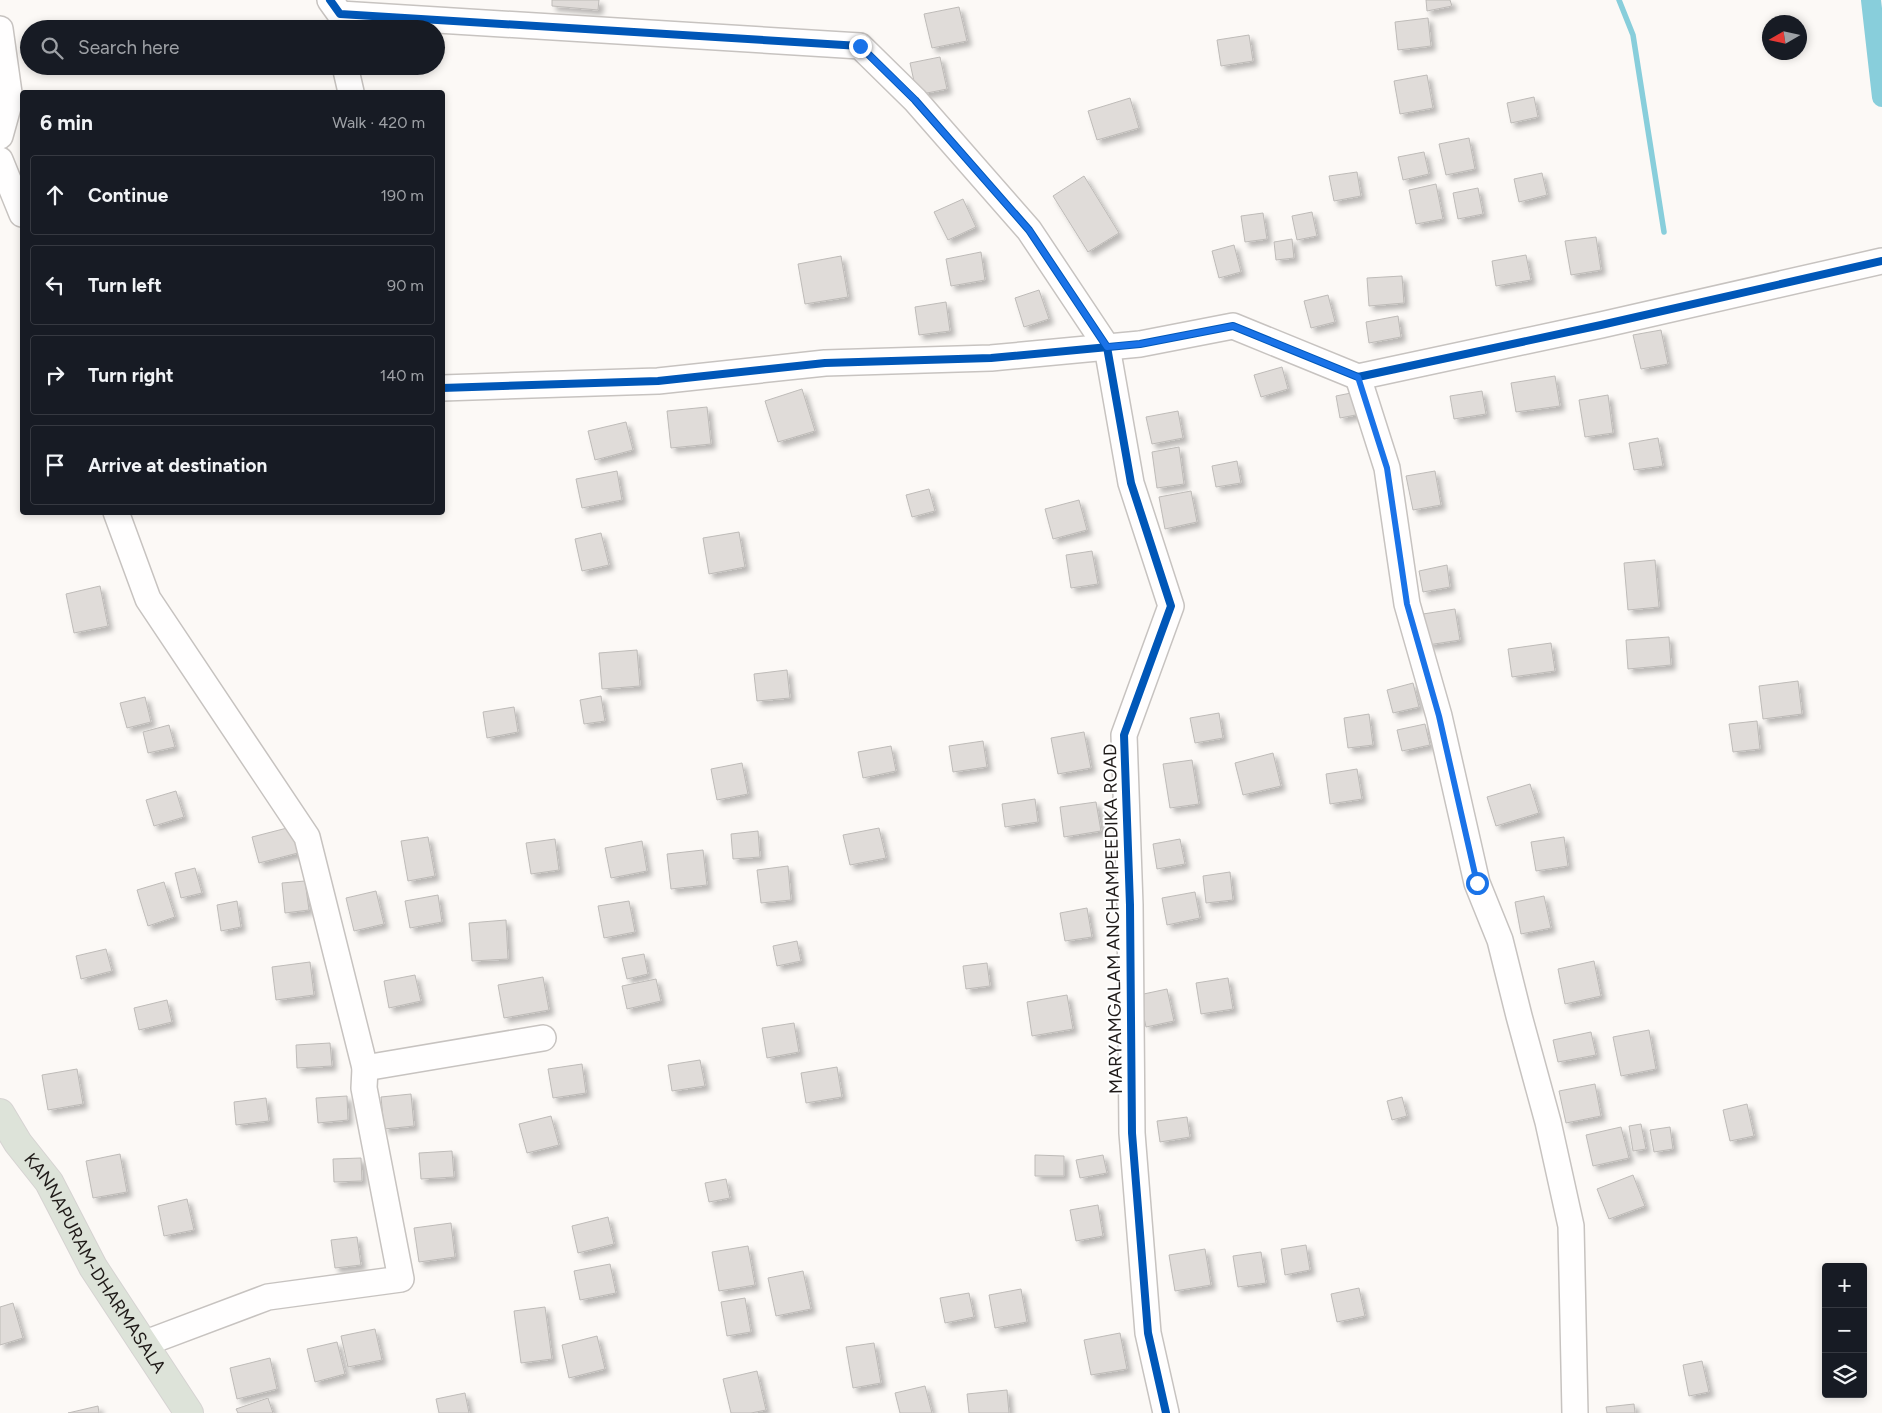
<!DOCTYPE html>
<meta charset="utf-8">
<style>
:root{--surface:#171b24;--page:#20242c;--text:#f1f3f6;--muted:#9ea1a6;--line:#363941}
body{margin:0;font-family:Figtree,sans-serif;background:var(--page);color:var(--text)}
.controls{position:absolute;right:15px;bottom:15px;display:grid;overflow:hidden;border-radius:5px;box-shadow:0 2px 8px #0003}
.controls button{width:45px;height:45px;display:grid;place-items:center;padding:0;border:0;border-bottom:1px solid var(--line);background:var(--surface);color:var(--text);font:25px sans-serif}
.compass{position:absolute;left:1762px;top:15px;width:45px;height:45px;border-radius:50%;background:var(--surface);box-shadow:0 2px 8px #0003;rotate:261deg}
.stop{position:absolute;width:15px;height:15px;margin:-11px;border:4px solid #1a73e8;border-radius:50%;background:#fff}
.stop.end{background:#1a73e8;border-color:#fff;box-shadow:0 1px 5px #0008}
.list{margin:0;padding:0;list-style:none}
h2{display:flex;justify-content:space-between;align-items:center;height:65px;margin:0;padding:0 20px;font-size:21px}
h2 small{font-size:16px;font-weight:400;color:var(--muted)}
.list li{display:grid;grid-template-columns:32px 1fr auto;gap:15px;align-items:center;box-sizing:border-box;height:80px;margin:0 10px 10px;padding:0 10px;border:1px solid var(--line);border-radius:5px}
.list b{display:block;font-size:19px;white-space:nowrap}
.list em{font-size:16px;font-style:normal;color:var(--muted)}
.icon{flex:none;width:28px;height:28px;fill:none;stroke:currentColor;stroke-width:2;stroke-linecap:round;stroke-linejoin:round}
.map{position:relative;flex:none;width:1882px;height:1413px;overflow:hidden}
.search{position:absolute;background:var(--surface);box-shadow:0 2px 8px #0003;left:20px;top:20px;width:425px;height:55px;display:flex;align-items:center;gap:12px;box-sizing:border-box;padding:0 18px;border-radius:28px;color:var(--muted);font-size:19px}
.panel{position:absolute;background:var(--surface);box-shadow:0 2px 8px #0003;left:20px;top:90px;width:425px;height:425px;border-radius:5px}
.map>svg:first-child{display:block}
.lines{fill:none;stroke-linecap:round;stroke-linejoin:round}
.stream{stroke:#88cedb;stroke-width:5.5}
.canal{stroke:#88cedb;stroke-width:20}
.building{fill:#e0dcd9;stroke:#bebbb8;filter:url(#shadow)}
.minor-casing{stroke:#c7c3c0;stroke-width:28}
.major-casing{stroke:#d6d3d2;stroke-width:30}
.minor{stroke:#fffefe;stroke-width:25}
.major{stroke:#dde3d9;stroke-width:28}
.cycleway-casing{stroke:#fff;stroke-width:11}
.cycleway{stroke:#0057b8;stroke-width:8}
.route{stroke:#1a73e8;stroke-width:6}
.labels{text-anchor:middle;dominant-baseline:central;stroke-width:4;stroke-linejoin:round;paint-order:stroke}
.street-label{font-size:18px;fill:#1f1a18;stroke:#fff}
</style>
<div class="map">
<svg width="1882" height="1413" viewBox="0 0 1882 1413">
<defs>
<filter id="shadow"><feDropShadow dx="4.5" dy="4.5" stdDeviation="2.5" flood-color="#0004"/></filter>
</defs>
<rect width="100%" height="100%" fill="#fcf9f6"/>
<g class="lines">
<path class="stream" d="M 1619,0 L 1633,35 L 1664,232"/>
<path class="canal" d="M 1871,0 L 1882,97"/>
</g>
<g class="building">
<path d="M 552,0 L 599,0 L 598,10 L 552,6 Z"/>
<path d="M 1426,0 L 1450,0 L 1452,6 L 1427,11 Z"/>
<path d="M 959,7 L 967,41 L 932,48 L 924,14 Z"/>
<path d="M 1428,18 L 1431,46 L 1398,50 L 1395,22 Z"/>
<path d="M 1249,35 L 1253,61 L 1221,66 L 1217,40 Z"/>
<path d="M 940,57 L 947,89 L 917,95 L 910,63 Z"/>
<path d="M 1427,75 L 1433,108 L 1400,114 L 1394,81 Z"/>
<path d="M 1534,97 L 1538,117 L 1511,123 L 1507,103 Z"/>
<path d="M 1130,98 L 1139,128 L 1097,140 L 1088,111 Z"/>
<path d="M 1469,138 L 1475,169 L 1446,175 L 1439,144 Z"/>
<path d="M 1424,152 L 1429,174 L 1403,180 L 1398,157 Z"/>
<path d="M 1357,172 L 1361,196 L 1334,201 L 1329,176 Z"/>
<path d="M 1542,173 L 1547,195 L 1519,202 L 1514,179 Z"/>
<path d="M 1084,176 L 1119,233 L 1088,252 L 1053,196 Z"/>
<path d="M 1436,184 L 1443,219 L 1416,224 L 1409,190 Z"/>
<path d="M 1478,188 L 1483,214 L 1458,219 L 1453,193 Z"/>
<path d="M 963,199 L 976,227 L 948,240 L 934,212 Z"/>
<path d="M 1312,212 L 1317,236 L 1297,240 L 1292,216 Z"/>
<path d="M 1263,213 L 1267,239 L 1245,242 L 1241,216 Z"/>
<path d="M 1596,237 L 1601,270 L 1571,275 L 1565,241 Z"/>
<path d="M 1292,239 L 1294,258 L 1276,260 L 1274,242 Z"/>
<path d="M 1234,245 L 1241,272 L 1219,278 L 1212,251 Z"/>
<path d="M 981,252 L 985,280 L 951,286 L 946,259 Z"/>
<path d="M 1526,255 L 1531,280 L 1496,286 L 1492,261 Z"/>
<path d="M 841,256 L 848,297 L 805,304 L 798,264 Z"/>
<path d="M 1402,276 L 1404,303 L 1369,306 L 1367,278 Z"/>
<path d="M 1039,290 L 1049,319 L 1024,327 L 1015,298 Z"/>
<path d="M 1328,295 L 1335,322 L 1311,328 L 1304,301 Z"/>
<path d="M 946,302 L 950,331 L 919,335 L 915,307 Z"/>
<path d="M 1398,316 L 1401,337 L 1369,343 L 1366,322 Z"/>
<path d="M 1661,330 L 1668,364 L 1641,369 L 1633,335 Z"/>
<path d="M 1282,367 L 1288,389 L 1261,397 L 1254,375 Z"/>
<path d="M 1555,376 L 1560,406 L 1516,412 L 1511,383 Z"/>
<path d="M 802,389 L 815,431 L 778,442 L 765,401 Z"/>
<path d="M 1482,391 L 1486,414 L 1454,419 L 1450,396 Z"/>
<path d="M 1356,392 L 1361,414 L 1340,418 L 1336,396 Z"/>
<path d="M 1608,395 L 1613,433 L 1585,437 L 1579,400 Z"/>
<path d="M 707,407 L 711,444 L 671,448 L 667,411 Z"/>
<path d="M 1178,411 L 1183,438 L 1152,444 L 1146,417 Z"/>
<path d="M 626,422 L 633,450 L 595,460 L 588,431 Z"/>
<path d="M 1658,438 L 1663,466 L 1634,470 L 1629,443 Z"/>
<path d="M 1179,447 L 1184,484 L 1157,488 L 1152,452 Z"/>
<path d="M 1237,461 L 1241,483 L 1216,487 L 1212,466 Z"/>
<path d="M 617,471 L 622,500 L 582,508 L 576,479 Z"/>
<path d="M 1435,471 L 1441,505 L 1413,510 L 1406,476 Z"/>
<path d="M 929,489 L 935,511 L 912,517 L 906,495 Z"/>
<path d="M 1191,491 L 1197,522 L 1165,529 L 1159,497 Z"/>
<path d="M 1079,500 L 1087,530 L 1053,539 L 1045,509 Z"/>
<path d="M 739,532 L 745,567 L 709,574 L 703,538 Z"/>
<path d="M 601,533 L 609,565 L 582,571 L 575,539 Z"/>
<path d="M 1092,551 L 1098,584 L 1071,588 L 1066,555 Z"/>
<path d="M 1655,560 L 1659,607 L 1628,610 L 1624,563 Z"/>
<path d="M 1447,565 L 1450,587 L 1423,592 L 1419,571 Z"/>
<path d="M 100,586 L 108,626 L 74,633 L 66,594 Z"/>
<path d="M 1455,609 L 1460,640 L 1428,645 L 1423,614 Z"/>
<path d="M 1669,637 L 1671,665 L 1628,669 L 1626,640 Z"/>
<path d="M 1551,643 L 1555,671 L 1512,677 L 1508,649 Z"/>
<path d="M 637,650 L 640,686 L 602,689 L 599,653 Z"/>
<path d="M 787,670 L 790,698 L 757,701 L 754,674 Z"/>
<path d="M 1798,681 L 1802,714 L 1763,719 L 1759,686 Z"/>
<path d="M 1413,683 L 1419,707 L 1393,713 L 1387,690 Z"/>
<path d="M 601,696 L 605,721 L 584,724 L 580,700 Z"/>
<path d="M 145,697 L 151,722 L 127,728 L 120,703 Z"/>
<path d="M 514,707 L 518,732 L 487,738 L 483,712 Z"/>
<path d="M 1219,713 L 1223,738 L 1195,743 L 1190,718 Z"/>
<path d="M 1369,714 L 1373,745 L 1348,748 L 1344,718 Z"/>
<path d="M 1757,721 L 1760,749 L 1733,752 L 1729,724 Z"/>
<path d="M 1425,724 L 1430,745 L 1402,751 L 1397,730 Z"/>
<path d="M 169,725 L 175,747 L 148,753 L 143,732 Z"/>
<path d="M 1084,732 L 1091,768 L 1058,774 L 1051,738 Z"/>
<path d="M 983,741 L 987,767 L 953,772 L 949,746 Z"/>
<path d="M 891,746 L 896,771 L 863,778 L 858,752 Z"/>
<path d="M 1273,753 L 1281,786 L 1243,795 L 1235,763 Z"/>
<path d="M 1192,760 L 1199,804 L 1170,808 L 1163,764 Z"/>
<path d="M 742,763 L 748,794 L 717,800 L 711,769 Z"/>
<path d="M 1357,769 L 1362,799 L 1330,804 L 1326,774 Z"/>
<path d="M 1530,784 L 1539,813 L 1496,826 L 1487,797 Z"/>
<path d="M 176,791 L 184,817 L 154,826 L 146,800 Z"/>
<path d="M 1035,799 L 1038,822 L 1005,827 L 1002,804 Z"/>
<path d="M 1096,802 L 1101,831 L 1064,837 L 1060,807 Z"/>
<path d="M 291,827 L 298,853 L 259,863 L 252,837 Z"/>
<path d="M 879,828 L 886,858 L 850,865 L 843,835 Z"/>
<path d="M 758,831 L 760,857 L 733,859 L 731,834 Z"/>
<path d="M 428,837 L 435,876 L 408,881 L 401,841 Z"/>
<path d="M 1564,837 L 1568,866 L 1536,871 L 1531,842 Z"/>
<path d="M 555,839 L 559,870 L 531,874 L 526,843 Z"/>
<path d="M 1180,839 L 1185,864 L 1157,869 L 1153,844 Z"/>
<path d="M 642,841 L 647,871 L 611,878 L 605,848 Z"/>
<path d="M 703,850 L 707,885 L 671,889 L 667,854 Z"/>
<path d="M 788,866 L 791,900 L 761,903 L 757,870 Z"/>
<path d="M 195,868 L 202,893 L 181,898 L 175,873 Z"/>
<path d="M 1230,872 L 1233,900 L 1206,903 L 1203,876 Z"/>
<path d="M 305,881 L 309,910 L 285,913 L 282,883 Z"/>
<path d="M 164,882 L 175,917 L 148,926 L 137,890 Z"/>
<path d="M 376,891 L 384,924 L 354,931 L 346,898 Z"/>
<path d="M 1195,892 L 1200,918 L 1167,925 L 1162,898 Z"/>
<path d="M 438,895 L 442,922 L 410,928 L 405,901 Z"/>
<path d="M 1544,896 L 1551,928 L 1521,934 L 1515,902 Z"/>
<path d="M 237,901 L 241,927 L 221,931 L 217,905 Z"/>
<path d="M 629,901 L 635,932 L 604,938 L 598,906 Z"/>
<path d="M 1087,908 L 1092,937 L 1065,941 L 1060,913 Z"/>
<path d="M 506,920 L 508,959 L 472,961 L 469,923 Z"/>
<path d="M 797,941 L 801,961 L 777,966 L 773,946 Z"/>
<path d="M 106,949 L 112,971 L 81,979 L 76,956 Z"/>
<path d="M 644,954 L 648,974 L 627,979 L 622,958 Z"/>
<path d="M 1594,961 L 1601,996 L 1565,1004 L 1558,969 Z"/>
<path d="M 310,962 L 314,995 L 276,1000 L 272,967 Z"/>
<path d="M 987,963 L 990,986 L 966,989 L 963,966 Z"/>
<path d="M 415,975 L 421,1001 L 389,1008 L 384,981 Z"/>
<path d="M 543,977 L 549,1010 L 504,1018 L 498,985 Z"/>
<path d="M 1228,978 L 1233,1009 L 1201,1014 L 1196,983 Z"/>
<path d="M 656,979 L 661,1001 L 627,1009 L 622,986 Z"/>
<path d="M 1167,989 L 1174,1021 L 1146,1027 L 1139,995 Z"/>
<path d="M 1067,995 L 1073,1029 L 1032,1036 L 1027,1002 Z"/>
<path d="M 167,1000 L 172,1022 L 139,1030 L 134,1008 Z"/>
<path d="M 794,1023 L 799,1052 L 767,1058 L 762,1028 Z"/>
<path d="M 1649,1030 L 1656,1069 L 1621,1076 L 1613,1037 Z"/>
<path d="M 1591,1032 L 1596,1055 L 1558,1062 L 1553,1040 Z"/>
<path d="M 330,1043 L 332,1066 L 297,1068 L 296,1045 Z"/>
<path d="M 700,1060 L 705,1086 L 672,1091 L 668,1065 Z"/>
<path d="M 582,1064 L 586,1093 L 553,1098 L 548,1069 Z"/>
<path d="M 837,1067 L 842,1097 L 806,1103 L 801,1073 Z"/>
<path d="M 77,1069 L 83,1104 L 48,1110 L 42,1075 Z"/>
<path d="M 1595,1084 L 1601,1116 L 1566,1123 L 1559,1091 Z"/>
<path d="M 411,1094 L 414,1126 L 384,1129 L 381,1097 Z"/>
<path d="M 347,1096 L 348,1120 L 318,1123 L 316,1098 Z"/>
<path d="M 1402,1097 L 1407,1116 L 1392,1120 L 1387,1101 Z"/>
<path d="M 266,1098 L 269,1121 L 236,1125 L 234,1102 Z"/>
<path d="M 1747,1104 L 1754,1136 L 1730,1141 L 1723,1110 Z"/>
<path d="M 551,1116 L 559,1145 L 527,1153 L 519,1124 Z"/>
<path d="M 1187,1117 L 1190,1137 L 1160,1142 L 1157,1121 Z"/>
<path d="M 1641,1124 L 1646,1149 L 1633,1151 L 1629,1126 Z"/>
<path d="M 1621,1127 L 1629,1158 L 1593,1166 L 1586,1135 Z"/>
<path d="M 1670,1127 L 1673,1149 L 1654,1152 L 1650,1130 Z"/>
<path d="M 452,1151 L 454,1177 L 421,1179 L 419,1153 Z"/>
<path d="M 120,1154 L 127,1192 L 93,1198 L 86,1161 Z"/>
<path d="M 1035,1155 L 1064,1156 L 1064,1176 L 1035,1176 Z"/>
<path d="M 1103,1155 L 1107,1173 L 1080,1178 L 1076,1160 Z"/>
<path d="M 361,1158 L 362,1181 L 334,1182 L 333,1159 Z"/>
<path d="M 1633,1175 L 1645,1206 L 1609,1219 L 1597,1189 Z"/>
<path d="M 726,1179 L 730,1198 L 709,1202 L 705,1183 Z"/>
<path d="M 187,1199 L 194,1230 L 164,1236 L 158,1206 Z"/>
<path d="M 1098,1205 L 1103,1236 L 1076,1241 L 1070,1210 Z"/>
<path d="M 608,1217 L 614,1244 L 578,1253 L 572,1226 Z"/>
<path d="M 451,1223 L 455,1257 L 419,1262 L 414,1228 Z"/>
<path d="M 357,1237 L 361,1265 L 335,1268 L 331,1240 Z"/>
<path d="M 1306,1245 L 1310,1270 L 1285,1275 L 1281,1249 Z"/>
<path d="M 748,1246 L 755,1285 L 719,1291 L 712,1252 Z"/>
<path d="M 1205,1249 L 1211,1285 L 1175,1291 L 1169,1255 Z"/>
<path d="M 1261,1252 L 1266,1283 L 1238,1287 L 1233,1256 Z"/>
<path d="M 610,1264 L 616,1293 L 580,1300 L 574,1271 Z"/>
<path d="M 803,1271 L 811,1309 L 776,1316 L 768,1278 Z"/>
<path d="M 1359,1288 L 1365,1316 L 1337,1322 L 1331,1294 Z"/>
<path d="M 1021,1289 L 1027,1322 L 995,1328 L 989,1295 Z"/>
<path d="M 969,1293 L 974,1317 L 945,1323 L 940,1298 Z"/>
<path d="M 745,1298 L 751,1332 L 727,1336 L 721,1302 Z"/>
<path d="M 13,1303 L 23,1338 L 0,1345 L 0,1307 Z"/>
<path d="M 545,1307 L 552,1359 L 521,1363 L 514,1311 Z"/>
<path d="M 375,1329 L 382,1360 L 348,1367 L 341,1336 Z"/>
<path d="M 1120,1333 L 1127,1369 L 1091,1375 L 1084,1340 Z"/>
<path d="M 597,1336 L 605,1369 L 569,1378 L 562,1345 Z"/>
<path d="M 337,1342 L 345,1374 L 315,1382 L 307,1349 Z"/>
<path d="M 874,1343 L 881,1383 L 853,1388 L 846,1347 Z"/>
<path d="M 270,1358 L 277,1389 L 237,1399 L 230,1368 Z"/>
<path d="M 1702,1361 L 1709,1392 L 1689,1396 L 1683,1365 Z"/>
<path d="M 757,1371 L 766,1410 L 751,1413 L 731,1413 L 723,1379 Z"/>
<path d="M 925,1386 L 932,1413 L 900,1413 L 895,1393 Z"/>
<path d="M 1007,1390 L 1009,1413 L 969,1413 L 967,1394 Z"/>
<path d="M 465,1393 L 469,1413 L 439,1413 L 436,1399 Z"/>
<path d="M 268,1398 L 273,1413 L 238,1413 L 236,1409 Z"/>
<path d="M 1634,1404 L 1635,1413 L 1607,1413 L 1606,1407 Z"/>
<path d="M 98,1406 L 99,1413 L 68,1413 Z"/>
</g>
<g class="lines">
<g class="minor-casing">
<g id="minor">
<path d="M 330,0 L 340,14 L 860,46 L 915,100 L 1029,230 L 1107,347 L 1131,483 L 1171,606 L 1124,735 L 1130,905 L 1132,1133 L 1148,1333 L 1166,1413"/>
<path d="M 0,29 L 10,100 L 0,136"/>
<path d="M 345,66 L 351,92"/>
<path d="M 0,160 L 22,214"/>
<path d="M 1358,377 L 1387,468 L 1407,604 L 1439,716 L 1477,883 L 1500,940 L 1519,1016 L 1548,1122 L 1571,1226 L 1575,1413"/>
<path d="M 442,388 L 658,381 L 825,363 L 991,358 L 1140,344 L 1233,326 L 1358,377 L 1601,325 L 1882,261"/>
<path d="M 116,512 L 148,599 L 307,837 L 365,1068 L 364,1088 L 401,1279 L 268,1297 L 143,1344"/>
<path d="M 365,1068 L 543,1038"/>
</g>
</g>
<g class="major-casing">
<g id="major">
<path id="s1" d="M 0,1113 L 18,1143 L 49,1182 L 93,1267 L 189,1413"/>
</g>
</g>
<use href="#minor" class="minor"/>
<use href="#major" class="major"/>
<g class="cycleway-casing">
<g id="cycleway">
<path d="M 330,0 L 340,14 L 860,46 L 915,100 L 1029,230 L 1107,347 L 1131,483 L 1171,606 L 1124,735 L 1130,905 L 1132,1133 L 1148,1333 L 1166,1413"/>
<path d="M 442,388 L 658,381 L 825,363 L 991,358 L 1140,344 L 1233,326 L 1358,377 L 1601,325 L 1882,261"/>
</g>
</g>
<use href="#cycleway" class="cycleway"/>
</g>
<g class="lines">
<path class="route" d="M 860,46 L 915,100 L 1029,230 L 1107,347 L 1140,344 L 1233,326 L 1358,377 L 1387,468 L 1407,604 L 1439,716 L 1477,883"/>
</g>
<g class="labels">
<g class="street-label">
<text transform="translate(1113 919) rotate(-91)">MARYAMGALAM ANCHAMPEEDIKA ROAD</text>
<text stroke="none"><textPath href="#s1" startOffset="178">KANNAPURAM-DHARMASALA</textPath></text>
</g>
</g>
</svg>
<div class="controls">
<button>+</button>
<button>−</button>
<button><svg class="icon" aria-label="layers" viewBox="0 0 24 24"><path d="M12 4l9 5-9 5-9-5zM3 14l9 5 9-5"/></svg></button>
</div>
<svg class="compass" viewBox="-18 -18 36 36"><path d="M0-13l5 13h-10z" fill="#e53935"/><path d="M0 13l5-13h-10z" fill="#9ea1a6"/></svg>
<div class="stop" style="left:1477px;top:883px"></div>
<div class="stop end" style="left:860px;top:46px"></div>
<div class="search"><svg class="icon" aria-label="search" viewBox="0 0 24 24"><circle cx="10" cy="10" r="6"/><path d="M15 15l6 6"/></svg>Search here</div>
<section class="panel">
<h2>6 min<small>Walk · 420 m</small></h2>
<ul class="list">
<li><svg class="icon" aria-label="ahead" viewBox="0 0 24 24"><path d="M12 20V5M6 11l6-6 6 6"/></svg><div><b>Continue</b></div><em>190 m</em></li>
<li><svg class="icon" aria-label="left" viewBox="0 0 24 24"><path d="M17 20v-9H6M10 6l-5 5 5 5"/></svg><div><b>Turn left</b></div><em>90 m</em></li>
<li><svg class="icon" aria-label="right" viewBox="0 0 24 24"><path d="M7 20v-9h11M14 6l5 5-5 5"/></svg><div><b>Turn right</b></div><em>140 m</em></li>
<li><svg class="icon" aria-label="arrive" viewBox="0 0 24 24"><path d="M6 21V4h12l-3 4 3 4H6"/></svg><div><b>Arrive at destination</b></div></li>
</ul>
</section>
</div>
